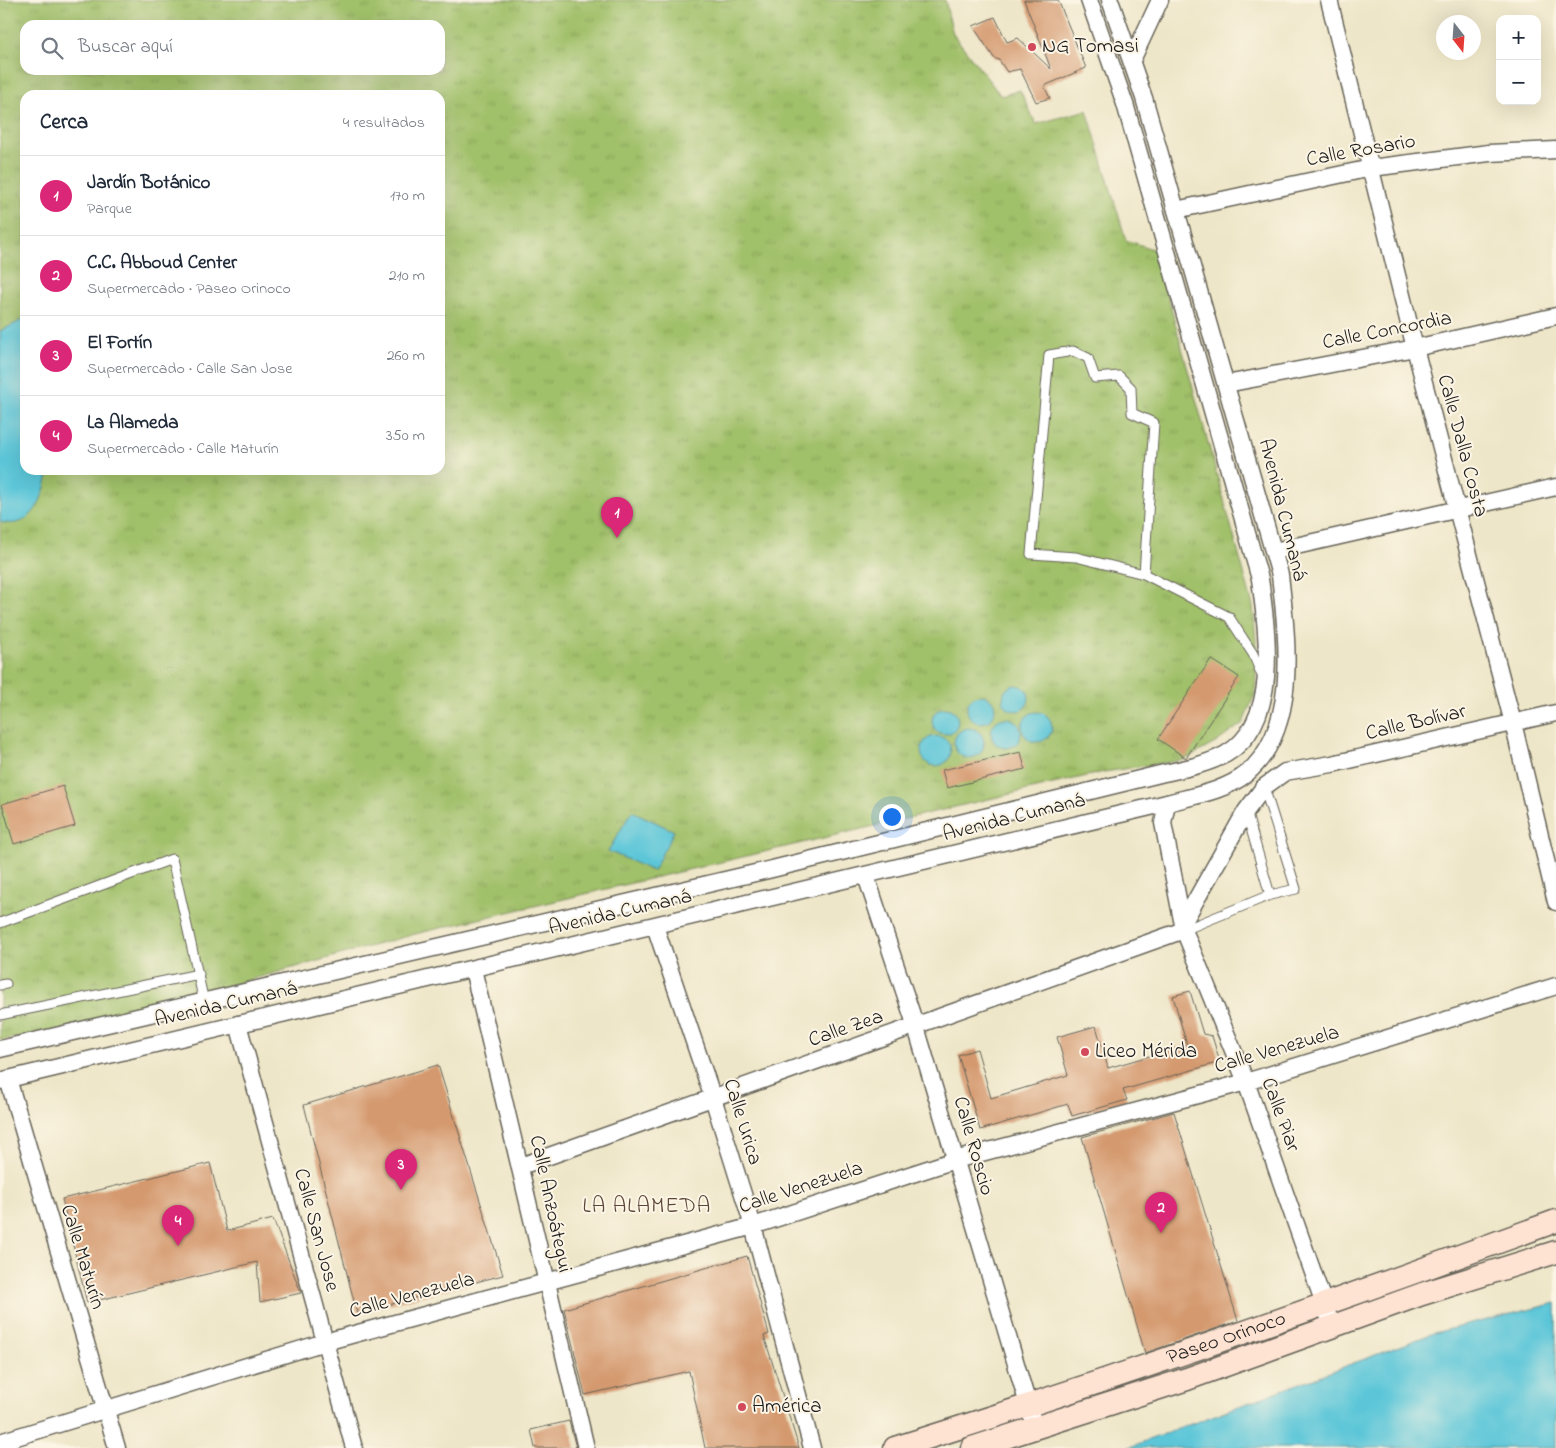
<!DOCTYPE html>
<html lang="es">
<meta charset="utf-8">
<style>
:root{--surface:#fff;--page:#f2f2f3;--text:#1f2937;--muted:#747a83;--line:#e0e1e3;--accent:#db2777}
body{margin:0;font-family:"Indie Flower",sans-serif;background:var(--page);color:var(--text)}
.controls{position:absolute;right:15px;top:15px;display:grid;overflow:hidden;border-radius:10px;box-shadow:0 5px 20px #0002}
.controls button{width:45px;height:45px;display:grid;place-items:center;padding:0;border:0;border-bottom:1px solid var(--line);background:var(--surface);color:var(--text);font:25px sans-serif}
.compass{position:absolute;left:1436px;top:15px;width:45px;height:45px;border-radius:50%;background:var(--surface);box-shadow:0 5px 20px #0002;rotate:163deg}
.you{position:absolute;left:891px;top:816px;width:18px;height:18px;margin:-12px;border:4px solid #fff;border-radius:50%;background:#1a73e8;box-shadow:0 0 0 8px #1a73e833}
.badge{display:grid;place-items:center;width:32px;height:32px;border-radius:50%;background:var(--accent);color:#fff;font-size:16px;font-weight:700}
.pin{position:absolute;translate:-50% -41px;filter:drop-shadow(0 1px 2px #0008)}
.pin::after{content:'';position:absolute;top:26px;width:18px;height:15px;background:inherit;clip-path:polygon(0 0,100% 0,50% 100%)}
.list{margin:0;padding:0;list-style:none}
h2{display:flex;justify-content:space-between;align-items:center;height:65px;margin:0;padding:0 20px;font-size:21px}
h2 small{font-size:16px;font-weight:400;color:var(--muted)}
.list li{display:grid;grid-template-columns:32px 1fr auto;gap:15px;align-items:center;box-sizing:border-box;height:80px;padding:0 20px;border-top:1px solid var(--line)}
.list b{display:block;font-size:19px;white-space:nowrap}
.list p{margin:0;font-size:16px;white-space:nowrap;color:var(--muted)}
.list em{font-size:16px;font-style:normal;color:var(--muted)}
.icon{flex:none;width:28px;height:28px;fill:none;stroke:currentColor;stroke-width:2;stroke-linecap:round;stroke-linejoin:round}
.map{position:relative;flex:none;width:1556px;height:1448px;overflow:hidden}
.search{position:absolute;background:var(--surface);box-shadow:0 5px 20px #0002;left:20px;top:20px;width:425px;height:55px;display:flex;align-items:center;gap:12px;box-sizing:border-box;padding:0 18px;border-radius:15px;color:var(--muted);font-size:19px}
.panel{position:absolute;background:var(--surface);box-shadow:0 5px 20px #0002;left:20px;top:90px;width:425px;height:385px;border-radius:15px}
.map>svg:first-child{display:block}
.grass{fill:url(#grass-tufts);stroke:#5e6e42;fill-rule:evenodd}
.water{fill:#5cc6d8;stroke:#3c717a}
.building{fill:#d4996e}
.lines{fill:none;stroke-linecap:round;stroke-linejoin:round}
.lane-casing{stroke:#666358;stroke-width:11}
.street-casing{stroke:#666358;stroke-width:19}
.secondary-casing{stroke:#666358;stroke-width:25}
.lane{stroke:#fff;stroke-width:9}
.street{stroke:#fff;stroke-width:16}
.secondary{stroke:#fee3d2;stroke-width:22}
.poi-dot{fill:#d1495b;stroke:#fcf5e5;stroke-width:2}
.labels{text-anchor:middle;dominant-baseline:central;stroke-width:4;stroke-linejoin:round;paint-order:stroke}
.poi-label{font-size:21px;fill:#1c1c1c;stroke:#fcf5e5;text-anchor:start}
.street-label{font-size:21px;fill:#1c1c1c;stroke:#fcf5e5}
.neighbourhood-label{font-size:22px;letter-spacing:1px;fill:#5c4839;stroke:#fcf5e5}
</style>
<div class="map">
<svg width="1556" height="1448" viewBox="0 0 1556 1448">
<defs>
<pattern id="grass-tufts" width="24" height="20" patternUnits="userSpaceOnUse" patternTransform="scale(1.25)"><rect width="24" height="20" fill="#a0c069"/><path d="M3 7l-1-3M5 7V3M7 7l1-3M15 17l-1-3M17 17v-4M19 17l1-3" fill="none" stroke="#89a45a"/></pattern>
</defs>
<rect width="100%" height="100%" fill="#fcf5e5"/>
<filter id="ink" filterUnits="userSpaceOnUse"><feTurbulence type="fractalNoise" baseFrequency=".02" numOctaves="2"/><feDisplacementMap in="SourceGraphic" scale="10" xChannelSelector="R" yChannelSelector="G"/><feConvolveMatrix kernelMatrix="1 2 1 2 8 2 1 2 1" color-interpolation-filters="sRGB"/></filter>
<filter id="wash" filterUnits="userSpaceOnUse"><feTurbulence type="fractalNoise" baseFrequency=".0096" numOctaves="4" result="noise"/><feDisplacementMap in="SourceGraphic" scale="20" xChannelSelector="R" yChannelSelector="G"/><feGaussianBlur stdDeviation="1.12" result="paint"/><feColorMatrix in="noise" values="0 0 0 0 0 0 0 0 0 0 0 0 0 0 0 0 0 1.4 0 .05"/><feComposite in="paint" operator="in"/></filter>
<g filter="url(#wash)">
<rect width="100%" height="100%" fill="#eee6c8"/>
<path class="grass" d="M 0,0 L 945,0 L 953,34 L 1001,96 L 1020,90 L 1036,124 L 1087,110 L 1126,240 L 1155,250 L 1253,606 L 1257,653 L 1255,694 L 1243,723 L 1217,742 L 1184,760 L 1104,772 L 415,934 L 62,1032 L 0,1040 ZM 25,25 L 440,25 L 440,70 L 25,70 ZM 25,95 L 440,95 L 440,470 L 25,470 Z"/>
<g class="water">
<path d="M 25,319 L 25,470 L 49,470 C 44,496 34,531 0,522 L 0,331 Z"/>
<circle cx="1016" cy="698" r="13"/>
<circle cx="981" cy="709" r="14"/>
<circle cx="945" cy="721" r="13"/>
<circle cx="1037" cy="727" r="15"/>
<circle cx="1006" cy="733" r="15"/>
<circle cx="969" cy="743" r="15"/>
<circle cx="936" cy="751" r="15"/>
<path d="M 632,811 L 674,831 L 653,871 L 608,851 Z"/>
<path d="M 1556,1303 L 1556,1448 L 1127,1448 L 1434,1333 Z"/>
</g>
<g id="blocks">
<g class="building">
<path d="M 1024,0 L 1058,0 L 1086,68 L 1044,86 L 1050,98 L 1036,102 L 1020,69 L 1007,72 L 999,60 L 994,58 L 973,26 L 995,17 L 1007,42 L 1018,38 L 1051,69 Z"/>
<path d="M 1211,659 L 1239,677 L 1186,758 L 1158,739 Z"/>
<path d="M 1021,752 L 1025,769 L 947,788 L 942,770 Z"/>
<path d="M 63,786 L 75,826 L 14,844 L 2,804 Z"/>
<path d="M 1190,991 L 1203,1034 L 1212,1036 L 1220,1062 L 1123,1090 L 1127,1100 L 1072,1116 L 1068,1104 L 980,1130 L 958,1055 L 977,1049 L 991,1098 L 1068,1075 L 1057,1037 L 1096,1026 L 1108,1068 L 1187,1045 L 1173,996 Z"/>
<path d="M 438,1065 L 503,1275 L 357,1313 L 304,1105 Z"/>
<path d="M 1174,1112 L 1238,1321 L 1145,1353 L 1082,1137 Z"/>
<path d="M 210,1163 L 227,1231 L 273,1219 L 301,1293 L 260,1302 L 257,1262 L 87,1303 L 62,1199 Z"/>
<path d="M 747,1256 L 769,1334 L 764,1336 L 799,1448 L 705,1448 L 689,1371 L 585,1395 L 564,1309 Z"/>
<path d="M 569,1421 L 576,1448 L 535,1448 L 531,1430 Z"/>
</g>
</g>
</g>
<g filter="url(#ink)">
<use href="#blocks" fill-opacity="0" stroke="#666358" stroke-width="1"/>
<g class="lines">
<g class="lane-casing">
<g id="lane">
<path d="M 1144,574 L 1154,423 L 1132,413 L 1131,388 L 1119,376 L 1095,378 L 1088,358 L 1073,351 L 1049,355 L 1031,554 L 1076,557 L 1144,574 L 1229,617 L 1253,654 L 1263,678"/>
<path d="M 1246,811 L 1270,895"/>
<path d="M 0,923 L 172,859 L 204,1002"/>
<path d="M 1184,930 L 1270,895 L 1296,889 L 1264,787"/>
<path d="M 0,985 L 6,984"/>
<path d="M 0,1015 L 199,974"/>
</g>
</g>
<g class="street-casing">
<g id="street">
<path d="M 1329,0 L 1415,348 L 1513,723 L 1556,902"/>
<path d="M 1132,60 L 1160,0"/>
<path d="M 1176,210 L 1371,168 L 1489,153 L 1556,150"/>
<path d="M 1226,384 L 1415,348 L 1556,316"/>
<path d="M 1274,551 L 1556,487"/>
<path d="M 1167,803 L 1163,823 L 1184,930 L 1246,1082 L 1328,1315"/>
<path d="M 866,876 L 916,1027 L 1035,1428"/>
<path d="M 1183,923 L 1246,811 L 1264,787 L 1285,772 L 1332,764 L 1556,713"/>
<path d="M 655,926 L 713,1098 L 753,1226 L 812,1448"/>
<path d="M 473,969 L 586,1448"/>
<path d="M 238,1024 L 354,1448"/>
<path d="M 0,1049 L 768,870 L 1160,774 C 1182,769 1206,765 1226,754 C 1281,722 1267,631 1260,579 L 1125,104 L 1089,0"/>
<path d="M 8,1079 L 117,1448"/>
<path d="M 0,1081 L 1167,803 C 1193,796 1225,791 1246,774 C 1300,729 1287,638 1280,575 L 1144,98 L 1110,0"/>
<path d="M 521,1166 L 1184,930"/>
<path d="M 0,1442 L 325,1342 L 753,1226 L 955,1160 L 1246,1082 L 1556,986"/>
</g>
</g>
<g class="secondary-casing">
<g id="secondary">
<path id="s1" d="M 895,1448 C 1117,1379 1337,1301 1556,1221"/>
<path d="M 972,1448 L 1187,1379 L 1422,1294 L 1556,1252"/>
</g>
</g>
<use href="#lane" class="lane"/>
<use href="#street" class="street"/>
<use href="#secondary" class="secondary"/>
</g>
</g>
<g class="poi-dot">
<circle cx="1032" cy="47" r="5"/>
<circle cx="1085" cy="1052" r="5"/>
<circle cx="742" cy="1407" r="5"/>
</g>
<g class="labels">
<g class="poi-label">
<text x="1042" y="47">NG Tomasi</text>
<text x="1095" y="1052">Liceo Mérida</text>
<text x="752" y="1407">América</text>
</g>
<g class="street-label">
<text transform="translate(1361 151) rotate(-10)">Calle Rosario</text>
<text transform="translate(1387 331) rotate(-11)">Calle Concordia</text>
<text transform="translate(1462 446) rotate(75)">Calle Dalla Costa</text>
<text transform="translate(1282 510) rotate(76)">Avenida Cumaná</text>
<text transform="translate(1416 723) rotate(-13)">Calle Bolívar</text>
<text transform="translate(1014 818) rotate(-14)">Avenida Cumaná</text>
<text transform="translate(620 913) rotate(-13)">Avenida Cumaná</text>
<text transform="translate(226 1005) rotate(-13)">Avenida Cumaná</text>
<text transform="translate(846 1029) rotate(-19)">Calle Zea</text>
<text transform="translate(1277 1050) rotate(-16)">Calle Venezuela</text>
<text transform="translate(1280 1115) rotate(70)">Calle Piar</text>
<text transform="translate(742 1122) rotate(73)">Calle Urica</text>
<text transform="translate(973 1146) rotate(74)">Calle Roscio</text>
<text transform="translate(801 1188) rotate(-18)">Calle Venezuela</text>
<text transform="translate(550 1204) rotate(78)">Calle Anzoátegui</text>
<text transform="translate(316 1230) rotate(75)">Calle San Jose</text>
<text transform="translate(82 1257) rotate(73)">Calle Maturín</text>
<text transform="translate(412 1296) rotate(-15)">Calle Venezuela</text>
<text stroke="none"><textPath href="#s1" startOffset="349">Paseo Orinoco</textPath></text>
</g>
<g class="neighbourhood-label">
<text x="647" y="1207">LA ALAMEDA</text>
</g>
</g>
</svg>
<div class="controls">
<button>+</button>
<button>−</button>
</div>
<svg class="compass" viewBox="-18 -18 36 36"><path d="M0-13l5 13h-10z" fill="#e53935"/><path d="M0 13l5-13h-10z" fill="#747a83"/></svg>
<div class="you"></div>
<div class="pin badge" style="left:617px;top:538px">1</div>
<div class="pin badge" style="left:1161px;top:1233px">2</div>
<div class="pin badge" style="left:401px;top:1190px">3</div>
<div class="pin badge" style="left:178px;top:1246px">4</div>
<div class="search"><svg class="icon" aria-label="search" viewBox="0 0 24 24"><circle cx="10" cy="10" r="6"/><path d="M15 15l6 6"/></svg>Buscar aquí</div>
<section class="panel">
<h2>Cerca<small>4 resultados</small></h2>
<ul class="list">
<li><span class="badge">1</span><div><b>Jardín Botánico</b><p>Parque</p></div><em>170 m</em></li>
<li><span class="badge">2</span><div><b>C.C. Abboud Center</b><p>Supermercado · Paseo Orinoco</p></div><em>210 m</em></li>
<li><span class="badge">3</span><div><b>El Fortín</b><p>Supermercado · Calle San Jose</p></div><em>260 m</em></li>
<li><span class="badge">4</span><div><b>La Alameda</b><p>Supermercado · Calle Maturín</p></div><em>350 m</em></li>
</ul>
</section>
</div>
